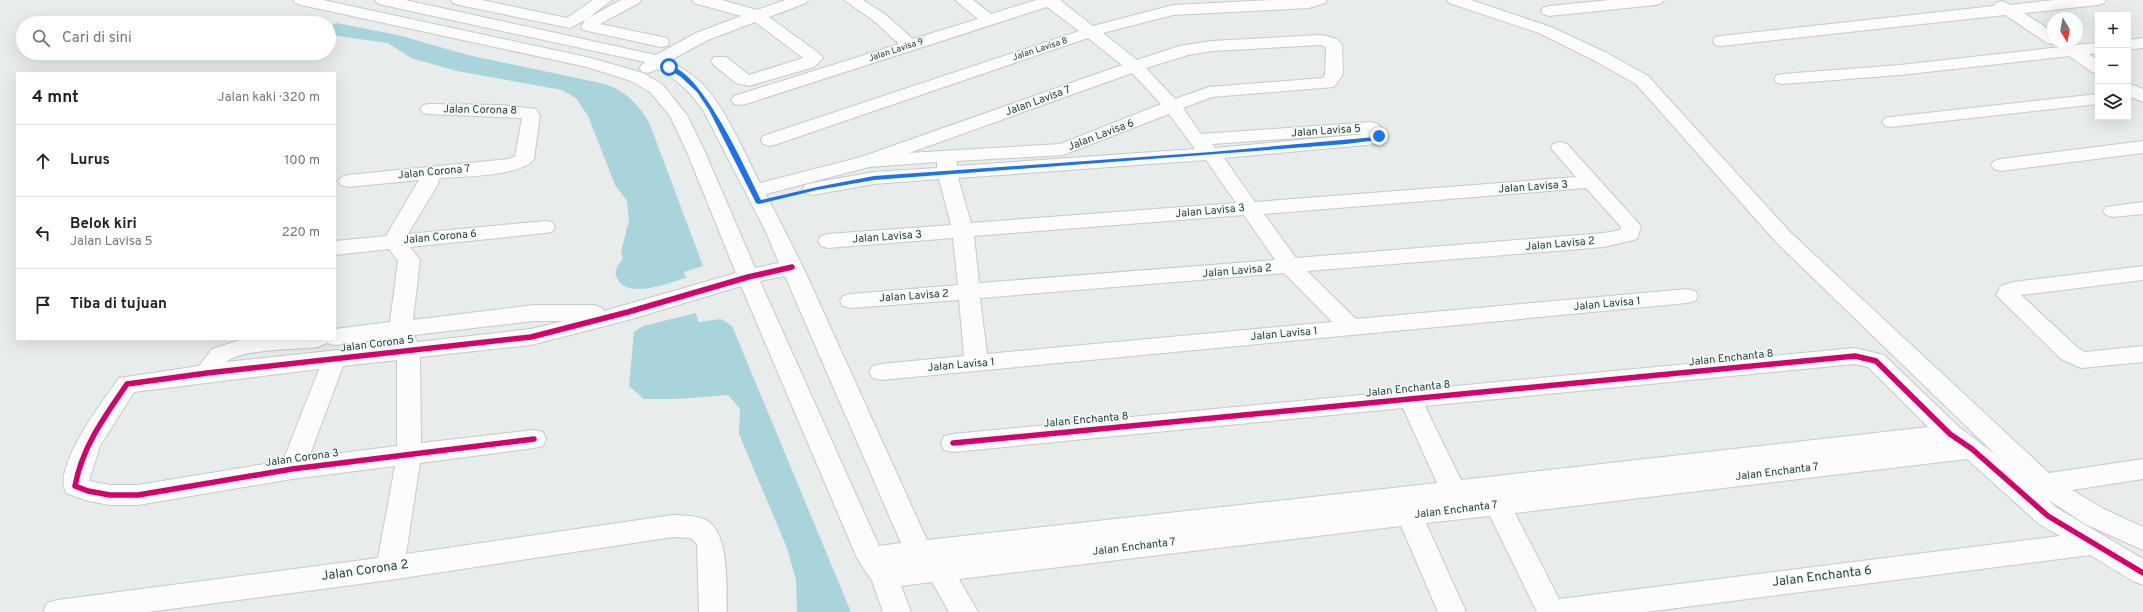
<!DOCTYPE html>
<html lang="id">
<meta charset="utf-8">
<style>
:root{--surface:#fff;--page:#f6f6f6;--text:#222;--muted:#767676;--line:#e0e0e0}
body{margin:0;font-family:Overpass,sans-serif;background:var(--page);color:var(--text)}
.controls{position:absolute;right:12px;top:12px;display:grid;overflow:hidden;border-radius:0px;box-shadow:0 4px 16px #0002}
.controls button{width:36px;height:36px;display:grid;place-items:center;padding:0;border:0;border-bottom:1px solid var(--line);background:var(--surface);color:var(--text);font:20px sans-serif}
.compass{position:absolute;left:2047px;top:12px;width:36px;height:36px;border-radius:50%;background:var(--surface);box-shadow:0 4px 16px #0002;rotate:170deg}
.stop{position:absolute;width:12px;height:12px;margin:-9px;border:3px solid #1a73e8;border-radius:50%;background:#fff}
.stop.end{background:#1a73e8;border-color:#fff;box-shadow:0 1px 4px #0008}
.list{margin:0;padding:0;list-style:none}
h2{display:flex;justify-content:space-between;align-items:center;height:52px;margin:0;padding:0 16px;font-size:17px}
h2 small{font-size:13px;font-weight:400;color:var(--muted)}
.list li{display:grid;grid-template-columns:26px 1fr auto;gap:12px;align-items:center;box-sizing:border-box;height:72px;padding:0 16px;border-top:1px solid var(--line)}
.list b{display:block;font-size:15px;white-space:nowrap}
.list p{margin:0;font-size:13px;white-space:nowrap;color:var(--muted)}
.list em{font-size:13px;font-style:normal;color:var(--muted)}
.icon{flex:none;width:22px;height:22px;fill:none;stroke:currentColor;stroke-width:2;stroke-linecap:round;stroke-linejoin:round}
.map{position:relative;flex:none;width:2143px;height:612px;overflow:hidden}
.search{position:absolute;background:var(--surface);box-shadow:0 4px 16px #0002;left:16px;top:16px;width:320px;height:44px;display:flex;align-items:center;gap:10px;box-sizing:border-box;padding:0 14px;border-radius:22px;color:var(--muted);font-size:15px}
.panel{position:absolute;background:var(--surface);box-shadow:0 4px 16px #0002;left:16px;top:72px;width:320px;height:268px;border-radius:0px}
.map>svg:first-child{display:block}
.water{fill:#a9d4db}
.lines{fill:none;stroke-linecap:round;stroke-linejoin:round}
.street-casing{stroke:#c5cac8;stroke-width:2}
.street{fill:#fcfcfc;fill-rule:evenodd}
.cycleway-casing{stroke:#f7fbf9;stroke-width:8}
.cycleway{stroke:#d6006c;stroke-width:5.5}
.route{fill:#1a73e8}
.labels{text-anchor:middle;dominant-baseline:central;stroke-width:3;stroke-linejoin:round;paint-order:stroke}
.far-street-label{font-size:9px;fill:#24423a;stroke:#f7fbf9}
.street-label{font-size:11px;fill:#24423a;stroke:#f7fbf9}
.near-street-label{font-size:13px;fill:#24423a;stroke:#f7fbf9}
</style>
<div class="map">
<svg width="2143" height="612" viewBox="0 0 2143 612">
<rect width="100%" height="100%" fill="#e8edeb"/>
<g class="water">
<path d="M 336,23 L 398,35 L 468,55 L 605,84 C 628,93 636,102 649,122 L 703,266 L 684,272 L 686,278 C 668,283 627,300 617,278 C 613,271 618,265 623,259 L 621,252 L 629,220 L 627,201 L 615,185 L 588,116 L 576,98 L 562,90 L 457,71 L 411,58 L 388,43 L 330,35 L 330,27 Z"/>
<path d="M 696,313 L 698,322 L 721,319 L 732,326 L 851,612 L 797,612 L 796,580 L 787,548 L 739,434 L 740,409 L 728,395 L 676,399 L 644,399 L 629,386 L 634,332 L 643,326 Z"/>
</g>
<g class="lines">
<g class="street-casing">
<g id="street">
<path d="M 293,0 L 323,0 L 591,58 L 643,73 L 662,84 L 687,115 L 705,152 L 755,268 L 779,263 L 765,230 L 703,110 C 690,91 677,80 658,69 L 648,73 L 642,72 L 639,68 L 645,62 L 383,5 L 377,3 L 375,0 L 405,0 L 656,55 L 696,33 L 741,16 L 694,3 L 692,0 L 722,0 L 757,10 L 785,0 L 808,0 L 806,3 L 769,17 L 820,54 L 823,58 L 814,67 L 749,86 L 736,83 L 714,65 L 711,61 L 714,57 L 726,57 L 749,75 L 803,58 L 755,22 L 708,40 L 669,61 C 682,68 694,75 704,86 C 726,109 745,154 760,183 L 861,157 L 1122,65 L 1088,38 L 777,144 L 770,146 L 763,144 L 761,140 L 763,136 L 1079,31 L 1047,7 L 746,104 L 740,105 L 734,104 L 731,100 L 734,96 L 899,44 L 874,21 L 844,0 L 863,0 L 886,15 L 913,39 L 978,19 L 955,0 L 973,0 L 991,14 L 1036,0 L 1060,0 L 1093,26 L 1173,5 L 1274,0 L 1327,0 L 1325,3 L 1309,8 L 1173,15 L 1103,33 L 1137,60 L 1179,46 L 1212,41 L 1321,35 C 1330,37 1337,37 1342,45 L 1343,74 L 1334,87 L 1212,97 L 1183,108 L 1201,134 L 1371,122 L 1378,124 L 1388,136 L 1384,142 L 1377,144 L 1224,158 L 1255,202 L 1576,177 L 1551,148 L 1553,144 L 1560,142 L 1567,144 L 1641,226 L 1637,239 L 1604,247 L 1307,271 L 1356,319 L 1687,289 L 1695,291 L 1698,296 L 1695,301 L 1687,303 L 881,380 L 873,378 L 869,372 L 873,366 L 881,364 L 964,356 L 959,300 L 851,308 L 843,306 L 840,301 L 843,296 L 851,294 L 958,285 L 953,238 L 828,248 L 821,246 L 818,241 L 821,236 L 828,234 L 951,225 L 939,179 L 874,184 L 812,195 L 805,193 L 802,189 L 805,185 L 812,183 L 874,172 L 937,168 L 937,162 L 869,167 L 766,194 L 803,267 L 927,540 L 1437,483 L 1403,408 L 953,452 L 944,450 L 941,443 L 944,436 L 953,434 L 1855,348 L 1884,355 L 1959,427 L 1996,455 L 1776,242 L 1636,84 L 1595,61 L 1539,33 L 1449,3 L 1447,0 L 1471,0 L 1551,27 L 1607,53 L 1648,76 L 1790,232 L 2049,473 L 2143,459 L 2143,479 L 2072,490 L 2104,509 L 2143,527 L 2143,550 L 2085,524 L 2047,499 L 2057,508 L 2143,559 L 2143,585 L 2133,581 L 2090,555 L 1646,612 L 1537,612 L 1490,516 L 1426,523 L 1466,612 L 1438,612 L 1401,526 L 959,579 L 978,612 L 949,612 L 932,582 L 901,586 L 911,612 L 883,612 L 872,581 L 857,558 L 741,286 L 628,320 L 531,345 L 420,357 L 421,443 L 534,430 L 543,432 L 546,439 L 543,446 L 534,448 L 420,463 L 406,554 L 673,515 C 684,516 696,515 706,520 C 730,532 726,588 727,612 L 699,612 L 697,544 L 691,538 L 673,537 L 390,580 L 148,612 L 43,612 L 47,603 L 57,600 L 378,558 L 395,466 L 292,479 L 138,505 L 110,505 L 88,501 L 66,493 C 52,466 103,401 119,378 L 199,366 L 212,349 L 240,340 L 335,339 L 335,329 L 390,322 L 398,261 L 389,249 L 335,255 L 335,241 L 386,236 L 419,180 L 348,187 L 341,185 L 338,181 L 341,177 L 348,175 L 509,159 L 515,156 L 522,118 L 429,114 L 423,113 L 420,109 L 423,105 L 429,104 L 501,105 L 536,109 L 540,116 L 534,159 C 521,177 461,176 440,178 L 437,186 L 408,234 L 545,221 L 552,222 L 555,227 L 552,232 L 545,233 L 410,247 L 420,260 L 413,320 L 534,305 L 594,305 L 602,308 L 604,311 L 736,273 L 687,152 L 670,116 L 650,92 L 631,81 L 587,67 L 301,5 L 295,3 ZM 1321,45 L 1326,47 L 1325,74 L 1323,78 L 1209,87 L 1175,99 L 1146,68 L 1188,55 L 1212,51 ZM 1132,73 L 1161,104 L 1060,144 L 909,153 ZM 1169,114 L 1195,149 L 957,166 L 957,161 L 1063,155 ZM 1357,134 L 1365,134 L 1215,148 L 1212,144 ZM 1206,160 L 1236,203 L 971,223 L 958,178 ZM 1586,188 L 1621,227 L 1620,230 L 1604,233 L 1296,258 L 1264,214 ZM 1244,215 L 1275,260 L 979,283 L 974,236 ZM 1284,273 L 1332,322 L 987,354 L 980,298 ZM 785,276 L 901,543 L 879,546 L 760,281 ZM 534,321 L 564,321 L 531,329 L 417,342 L 414,335 ZM 393,338 L 395,344 L 226,362 C 246,348 293,350 318,347 L 327,343 L 335,345 ZM 397,360 L 397,446 L 309,457 L 343,366 ZM 1855,364 L 1868,367 L 1928,427 L 1461,480 L 1425,406 ZM 319,369 L 283,461 L 138,485 L 110,485 L 89,481 L 100,446 L 134,392 ZM 1967,459 L 2039,524 L 2060,536 L 1559,599 L 1515,513 Z"/>
<path d="M 451,0 L 482,0 L 567,18 L 593,0 L 612,0 L 588,18 L 621,0 L 641,0 L 639,3 L 600,24 L 667,38 L 669,42 L 667,46 L 661,47 L 583,30 L 581,27 L 585,20 L 570,28 L 459,5 L 453,3 Z"/>
<path d="M 1609,0 L 1664,0 L 1662,3 L 1656,5 L 1549,16 L 1543,14 L 1541,11 L 1543,8 L 1549,6 Z"/>
<path d="M 2054,0 L 2106,0 L 2104,3 L 2098,5 L 2024,13 L 2053,32 L 2053,42 L 2059,42 L 2053,44 L 2047,43 L 2005,15 L 1721,46 L 1715,45 L 1713,41 L 1715,37 L 1721,36 L 1994,6 L 1996,3 L 2002,1 L 2011,5 Z"/>
<path d="M 2143,38 L 2143,48 L 2128,50 L 2128,40 Z"/>
<path d="M 2068,43 L 2075,45 L 2098,43 L 2098,53 L 2089,54 L 2098,60 L 2098,73 L 2092,72 L 2069,56 L 1900,75 L 1783,84 L 1777,83 L 1774,79 L 1777,75 L 1783,74 L 1900,65 L 2060,47 L 2062,44 Z"/>
<path d="M 2128,83 L 2143,89 L 2143,102 L 2128,96 Z"/>
<path d="M 2098,94 L 2098,104 L 1891,127 L 1885,126 L 1882,122 L 1885,118 L 1891,117 Z"/>
<path d="M 2143,141 L 2143,153 L 2001,171 L 1994,169 L 1991,165 L 1994,161 L 2001,159 Z"/>
<path d="M 2143,202 L 2143,214 L 2113,217 L 2106,215 L 2103,211 L 2106,207 Z"/>
<path d="M 2143,266 L 2143,280 L 2021,295 L 2077,347 L 2085,352 L 2143,346 L 2143,362 L 2081,368 L 2061,359 L 1996,295 L 2001,286 L 2013,282 Z"/>
</g>
</g>
<use href="#street" class="street"/>
<g class="cycleway-casing">
<g id="cycleway">
<path d="M 534,439 L 292,469 L 138,495 L 110,495 L 88,491 L 75,486 C 82,447 105,416 127,384 L 207,373 L 531,337 L 628,312 L 748,277 L 792,267"/>
<path d="M 953,443 L 1855,356 L 1876,361 L 1950,434 L 1972,449 L 2048,516 L 2143,573"/>
</g>
</g>
<use href="#cycleway" class="cycleway"/>
</g>
<path class="route" d="M 667,66 C 699,64 748,174 761,200 L 817,187 L 874,176 L 1211,152 L 1375,137 L 1379,135 L 1381,136 L 1377,140 L 1346,144 L 874,180 L 817,190 L 759,204 L 756,203 L 709,110 L 697,92 L 681,77 L 667,68 Z"/>
<g class="labels">
<g class="far-street-label">
<text transform="translate(1040 49) rotate(-18)">Jalan Lavisa 8</text>
<text transform="translate(896 50) rotate(-18)">Jalan Lavisa 9</text>
</g>
<g class="street-label">
<text transform="translate(1038 101) rotate(-20)">Jalan Lavisa 7</text>
<text transform="translate(480 110) rotate(1)">Jalan Corona 8</text>
<text transform="translate(1326 131) rotate(-4)">Jalan Lavisa 5</text>
<text transform="translate(1101 135) rotate(-21)">Jalan Lavisa 6</text>
<text transform="translate(434 172) rotate(-5)">Jalan Corona 7</text>
<text transform="translate(1533 187) rotate(-4)">Jalan Lavisa 3</text>
<text transform="translate(1210 211) rotate(-5)">Jalan Lavisa 3</text>
<text transform="translate(440 237) rotate(-5)">Jalan Corona 6</text>
<text transform="translate(887 237) rotate(-4)">Jalan Lavisa 3</text>
<text transform="translate(1560 244) rotate(-5)">Jalan Lavisa 2</text>
<text transform="translate(1237 271) rotate(-5)">Jalan Lavisa 2</text>
<text transform="translate(914 296) rotate(-4)">Jalan Lavisa 2</text>
<text transform="translate(1607 304) rotate(-5)">Jalan Lavisa 1</text>
<text transform="translate(1284 334) rotate(-5)">Jalan Lavisa 1</text>
<text transform="translate(377 344) rotate(-7)">Jalan Corona 5</text>
<text transform="translate(1731 358) rotate(-6)">Jalan Enchanta 8</text>
<text transform="translate(961 365) rotate(-5)">Jalan Lavisa 1</text>
<text transform="translate(1408 389) rotate(-6)">Jalan Enchanta 8</text>
<text transform="translate(1086 420) rotate(-5)">Jalan Enchanta 8</text>
<text transform="translate(302 458) rotate(-8)">Jalan Corona 3</text>
<text transform="translate(1777 472) rotate(-7)">Jalan Enchanta 7</text>
<text transform="translate(1456 510) rotate(-7)">Jalan Enchanta 7</text>
<text transform="translate(1134 547) rotate(-7)">Jalan Enchanta 7</text>
</g>
<g class="near-street-label">
<text transform="translate(365 571) rotate(-8)">Jalan Corona 2</text>
<text transform="translate(1822 577) rotate(-7)">Jalan Enchanta 6</text>
</g>
</g>
</svg>
<div class="controls">
<button>+</button>
<button>−</button>
<button><svg class="icon" aria-label="layers" viewBox="0 0 24 24"><path d="M12 4l9 5-9 5-9-5zM3 14l9 5 9-5"/></svg></button>
</div>
<svg class="compass" viewBox="-18 -18 36 36"><path d="M0-13l5 13h-10z" fill="#e53935"/><path d="M0 13l5-13h-10z" fill="#767676"/></svg>
<div class="stop" style="left:669px;top:67px"></div>
<div class="stop end" style="left:1379px;top:136px"></div>
<div class="search"><svg class="icon" aria-label="search" viewBox="0 0 24 24"><circle cx="10" cy="10" r="6"/><path d="M15 15l6 6"/></svg>Cari di sini</div>
<section class="panel">
<h2>4 mnt<small>Jalan kaki · 320 m</small></h2>
<ul class="list">
<li><svg class="icon" aria-label="ahead" viewBox="0 0 24 24"><path d="M12 20V5M6 11l6-6 6 6"/></svg><div><b>Lurus</b></div><em>100 m</em></li>
<li><svg class="icon" aria-label="left" viewBox="0 0 24 24"><path d="M17 20v-9H6M10 6l-5 5 5 5"/></svg><div><b>Belok kiri</b><p>Jalan Lavisa 5</p></div><em>220 m</em></li>
<li><svg class="icon" aria-label="arrive" viewBox="0 0 24 24"><path d="M6 21V4h12l-3 4 3 4H6"/></svg><div><b>Tiba di tujuan</b></div></li>
</ul>
</section>
</div>
